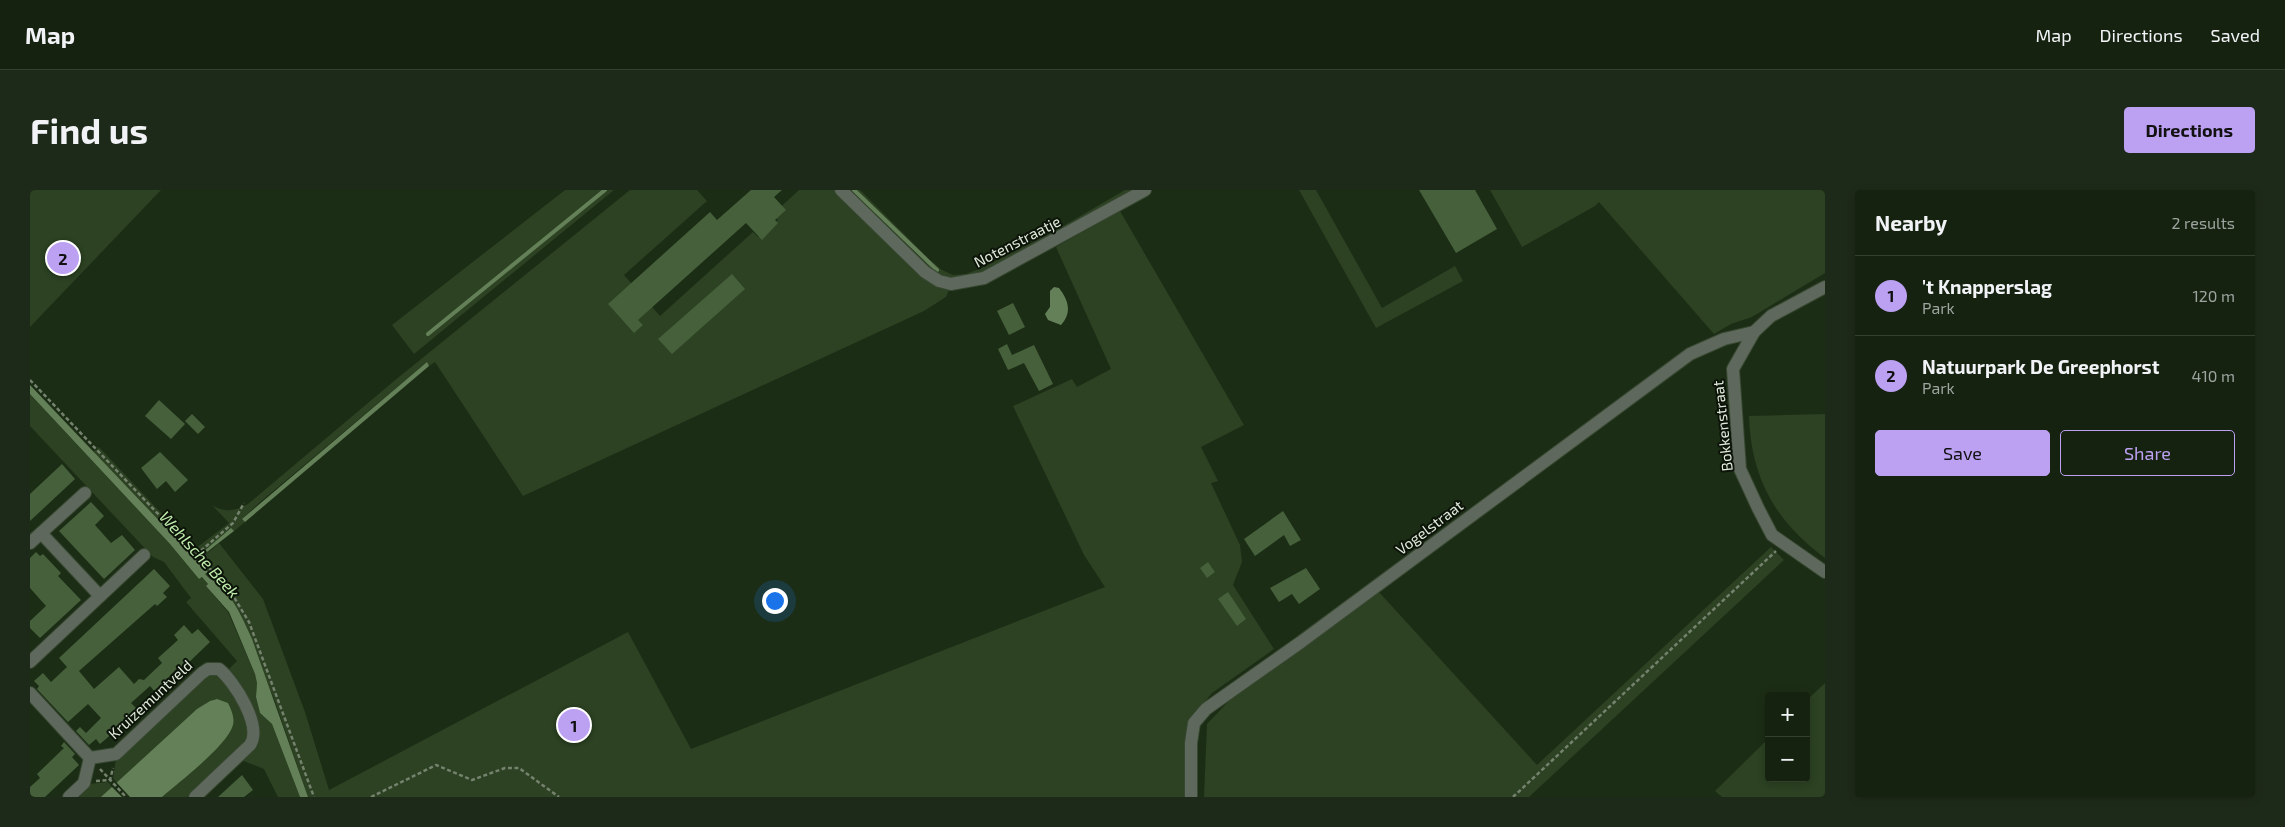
<!DOCTYPE html>
<meta charset="utf-8">
<style>
:root{--surface:#152210;--page:#1e2a19;--text:#f1f3f6;--muted:#9da49f;--line:#343f30;--accent:#bca0f2}
body{margin:0;font-family:"Exo 2",sans-serif;background:var(--page);color:var(--text)}
.controls{position:absolute;right:15px;bottom:15px;display:grid;overflow:hidden;border-radius:5px;box-shadow:0 2px 8px #0003}
.controls button{width:45px;height:45px;display:grid;place-items:center;padding:0;border:0;border-bottom:1px solid var(--line);background:var(--surface);color:var(--text);font:25px sans-serif}
.you{position:absolute;left:744px;top:410px;width:18px;height:18px;margin:-12px;border:4px solid #fff;border-radius:50%;background:#1a73e8;box-shadow:0 0 0 8px #1a73e833}
.badge{display:grid;place-items:center;width:32px;height:32px;border-radius:50%;background:var(--accent);color:#111;font-size:16px;font-weight:700}
.pin{position:absolute;translate:-50% -50%;border:2px solid #fff;box-shadow:0 1px 5px #0006}
.list{margin:0;padding:0;list-style:none}
h2{display:flex;justify-content:space-between;align-items:center;height:65px;margin:0;padding:0 20px;font-size:21px}
h2 small{font-size:16px;font-weight:400;color:var(--muted)}
.list li{display:grid;grid-template-columns:32px 1fr auto;gap:15px;align-items:center;box-sizing:border-box;height:80px;padding:0 20px;border-top:1px solid var(--line)}
.list b{display:block;font-size:19px;white-space:nowrap}
.list p{margin:0;font-size:16px;white-space:nowrap;color:var(--muted)}
.list em{font-size:16px;font-style:normal;color:var(--muted)}
.actions{display:flex;gap:10px;padding:15px 20px}
.actions a{flex:1;padding:11px 0;border:1px solid var(--accent);border-radius:5px;text-align:center;font-size:18px;color:var(--accent)}
.actions .main{background:var(--accent);color:#111}
.map{position:relative;flex:none;width:1795px;height:607px;overflow:hidden;border-radius:5px}
header{display:flex;align-items:center;gap:30px;box-sizing:border-box;height:70px;padding:0 25px;background:var(--surface);border-bottom:1px solid var(--line)}
header strong{font-size:24px}
nav{display:flex;gap:28px;margin-inline-start:auto;font-size:18px}
.intro{display:flex;align-items:center;justify-content:space-between;box-sizing:border-box;height:120px;padding:0 30px}
h1{margin:0;font-size:35px}
.button{padding:12px 22px;border-radius:5px;background:var(--accent);color:#111;font-size:18px;font-weight:700}
main{display:flex;gap:30px;padding:0 30px}
aside{flex:1;background:var(--surface);border-radius:5px;box-shadow:0 2px 8px #0003}
.map>svg:first-child{display:block}
.green{fill:#2c4222}
.water{fill:#648058}
.pier{fill:#1c2d15}
.lines{fill:none;stroke-linecap:round;stroke-linejoin:round}
.stream{stroke:#648058;stroke-width:4}
.building{fill:#45603a}
.street-casing{stroke:#374831;stroke-width:14}
.path{stroke:#74826e;stroke-width:2.5;stroke-dasharray:4 2.5;stroke-linecap:butt}
.street{stroke:#5f685c;stroke-width:12}
.labels{text-anchor:middle;dominant-baseline:central;stroke-width:4;stroke-linejoin:round;paint-order:stroke}
.street-label{font-size:15px;fill:#e0ebdb;stroke:#0c1309}
.water-label{font-size:16px;font-style:italic;fill:#c0eead;stroke:#0c1309}
</style>
<header>
<strong>Map</strong>
<nav><a>Map</a><a>Directions</a><a>Saved</a></nav>
</header>
<div class="intro"><h1>Find us</h1><a class="button">Directions</a></div>
<main>
<div class="map">
<svg width="1795" height="607" viewBox="0 0 1795 607">
<rect width="100%" height="100%" fill="#1c2d15"/>
<g class="green">
<path d="M 0,0 L 131,0 L 0,137 Z"/>
<path d="M 535,0 L 584,0 L 384,164 L 362,135 Z"/>
<path d="M 600,0 L 667,0 L 677,11 L 594,85 L 630,126 L 723,42 L 728,47 L 748,30 L 743,24 L 769,0 L 808,0 L 919,100 L 916,107 L 894,121 L 493,306 L 405,172 L 399,176 L 397,172 L 229,313 L 212,329 L 215,332 L 204,341 L 201,339 L 175,366 L 189,353 L 233,409 L 275,522 L 299,600 L 598,442 L 661,559 L 1075,397 L 1054,365 L 983,216 L 1042,189 L 1047,197 L 1081,179 L 1026,57 L 1090,21 L 1214,235 L 1171,257 L 1188,291 L 1181,293 L 1210,355 L 1212,372 L 1203,395 L 1244,459 L 1182,503 L 1163,526 L 1157,607 L 278,607 L 243,506 L 183,390 L 182,391 L 175,384 L 177,381 L 63,262 L 69,257 L 165,359 L 199,333 L 182,315 C 195,323 205,321 218,314 L 364,191 Z"/>
<path d="M 816,0 L 830,0 L 899,69 L 912,80 L 923,85 L 936,84 L 954,77 L 1023,42 L 1095,0 L 1106,0 L 959,82 L 926,90 L 915,88 L 904,82 Z"/>
<path d="M 1269,0 L 1286,0 L 1352,118 L 1425,76 L 1433,91 L 1346,138 Z"/>
<path d="M 1460,0 L 1795,0 L 1795,83 L 1722,127 L 1701,134 L 1684,144 L 1569,12 L 1565,16 L 1492,57 Z"/>
<path d="M 0,204 L 140,354 L 169,389 L 172,387 L 178,394 L 176,396 L 198,422 L 225,484 L 227,493 L 226,507 L 230,523 L 242,534 L 270,607 L 248,607 L 234,579 L 211,570 L 227,555 L 230,548 L 219,517 L 197,481 L 207,471 L 156,412 L 161,408 L 134,372 L 123,367 L 0,236 Z"/>
<path d="M 1795,224 L 1795,368 C 1745,331 1721,288 1719,226 Z"/>
<path d="M 1741,357 L 1754,370 L 1499,607 L 1174,607 L 1177,534 L 1199,511 L 1348,401 L 1507,575 Z"/>
<path d="M 183,484 C 198,490 217,524 219,541 C 219,544 217,549 216,553 L 157,607 L 128,607 L 187,509 C 168,513 161,532 148,545 C 129,562 107,577 87,593 L 83,588 L 86,569 L 176,486 Z"/>
<path d="M 1795,493 L 1795,607 L 1692,607 L 1685,601 L 1739,548 L 1739,588 L 1776,588 L 1776,511 Z"/>
<path d="M 78,592 L 82,597 L 75,607 L 45,607 L 59,594 Z"/>
</g>
<g class="water">
<path d="M 1024,97 L 1029,98 C 1039,111 1042,123 1031,135 L 1018,130 L 1015,124 L 1020,117 L 1020,101 Z"/>
<path d="M 397,172 L 399,176 L 215,332 L 212,329 Z"/>
<path d="M 0,195 L 178,382 L 175,384 L 180,389 C 199,397 213,429 222,449 L 278,607 L 270,607 L 242,534 L 230,523 L 226,507 L 227,493 L 225,484 L 199,422 L 176,396 L 178,394 L 172,387 L 169,389 L 140,354 L 0,204 Z"/>
<path d="M 201,338 L 204,341 L 173,365 L 172,363 Z"/>
<path d="M 187,509 L 198,513 C 201,519 205,528 203,535 C 197,556 149,592 132,607 L 71,607 L 167,519 L 180,511 Z"/>
</g>
<path class="pier" d="M 85,591 L 87,593 L 100,607 L 92,607 L 80,595 Z"/>
<g class="lines">
<g class="stream">
<path d="M 824,0 L 907,80"/>
<path d="M 398,144 L 575,0"/>
</g>
</g>
<g class="building">
<path d="M 721,0 L 752,0 L 744,7 L 756,20 L 745,30 L 748,33 L 732,50 L 716,33 L 608,130 L 613,135 L 604,143 L 578,114 L 680,22 L 687,30 Z"/>
<path d="M 1389,0 L 1445,0 L 1467,39 L 1426,63 Z"/>
<path d="M 702,84 L 715,99 L 642,164 L 628,149 Z"/>
<path d="M 983,113 L 995,137 L 979,145 L 967,121 Z"/>
<path d="M 977,154 L 982,165 L 1004,155 L 1023,194 L 1009,201 L 994,173 L 978,180 L 968,159 Z"/>
<path d="M 129,210 L 155,234 L 141,249 L 115,226 Z"/>
<path d="M 162,224 L 175,237 L 168,244 L 155,231 Z"/>
<path d="M 130,262 L 158,290 L 145,302 L 136,291 L 127,299 L 111,278 Z"/>
<path d="M 32,274 L 45,289 L 0,331 L 0,304 Z"/>
<path d="M 61,312 L 74,326 L 65,335 L 81,353 L 92,345 L 105,360 L 74,389 L 29,341 Z"/>
<path d="M 1253,321 L 1271,350 L 1260,356 L 1254,345 L 1225,366 L 1214,349 Z"/>
<path d="M 6,362 L 10,366 L 13,364 L 31,383 L 28,386 L 51,410 L 10,448 L 0,438 L 0,431 L 16,416 L 0,398 L 0,368 Z"/>
<path d="M 1178,372 L 1185,382 L 1177,388 L 1170,378 Z"/>
<path d="M 1276,378 L 1290,399 L 1269,414 L 1262,404 L 1249,412 L 1240,398 Z"/>
<path d="M 124,379 L 140,396 L 133,403 L 137,407 L 127,416 L 125,414 L 49,481 L 64,499 L 89,477 L 104,494 L 109,489 L 114,490 L 132,473 L 128,468 L 148,450 L 144,445 L 154,435 L 162,444 L 168,439 L 180,452 L 153,478 L 148,477 L 125,502 L 120,496 L 101,513 L 108,520 L 91,536 L 70,554 L 66,549 L 59,555 L 46,541 L 50,537 L 56,543 L 71,528 L 58,514 L 38,532 L 7,499 L 9,496 L 4,491 L 13,483 L 21,492 L 37,477 L 29,468 Z"/>
<path d="M 1198,402 L 1216,429 L 1207,436 L 1188,409 Z"/>
<path d="M 34,552 L 45,564 L 42,567 L 49,575 L 15,607 L 0,607 L 0,597 L 10,588 L 7,584 L 34,558 L 31,556 Z"/>
<path d="M 212,585 L 223,600 L 214,607 L 188,607 Z"/>
</g>
<g class="lines">
<g class="street-casing">
<g id="street">
<path d="M 811,0 L 895,82 L 909,91 L 921,94 L 954,88 L 1115,0"/>
<path d="M 1795,97 L 1741,126 L 1724,142 L 1703,179 L 1710,279 L 1728,318 L 1742,345 L 1795,382"/>
<path d="M 11,343 L 70,406"/>
<path d="M 0,353 L 55,303"/>
<path d="M 0,472 L 114,365"/>
<path d="M 0,503 L 60,568"/>
<path d="M 39,607 L 54,593 L 60,568 L 86,564 L 172,483 L 178,479 L 189,479 C 204,491 233,536 220,555 L 165,607"/>
<path d="M 1161,607 L 1161,553 L 1164,533 L 1176,519 L 1271,452 L 1660,164 L 1694,149 L 1724,142"/>
</g>
</g>
<g class="path">
<path d="M 0,190 L 175,373 L 202,404 L 219,432 L 284,607"/>
<path d="M 166,365 L 203,333 L 214,313"/>
<path d="M 70,579 L 96,607"/>
<path d="M 66,591 L 80,590 L 83,578"/>
<path d="M 341,607 L 406,575 L 442,590 L 475,578 L 489,578 L 529,607"/>
<path d="M 1483,607 L 1746,361"/>
</g>
<use href="#street" class="street"/>
</g>
<g class="labels">
<g class="street-label">
<text transform="translate(987 51) rotate(-27)">Notenstraatje</text>
<text transform="translate(1692 236) rotate(-96)">Bokkenstraat</text>
<text transform="translate(1399 337) rotate(-37)">Vogelstraat</text>
<text transform="translate(120 509) rotate(-43)">Kruizemuntveld</text>
</g>
<g class="water-label">
<text transform="translate(170 364) rotate(48)">Wehlsche Beek</text>
</g>
</g>
</svg>
<div class="controls">
<button>+</button>
<button>−</button>
</div>
<div class="you"></div>
<div class="pin badge" style="left:544px;top:535px">1</div>
<div class="pin badge" style="left:33px;top:68px">2</div>
</div>
<aside>
<h2>Nearby<small>2 results</small></h2>
<ul class="list">
<li><span class="badge">1</span><div><b>'t Knapperslag</b><p>Park</p></div><em>120 m</em></li>
<li><span class="badge">2</span><div><b>Natuurpark De Greephorst</b><p>Park</p></div><em>410 m</em></li>
</ul>
<div class="actions"><a class="main">Save</a><a>Share</a></div>
</aside>
</main>
